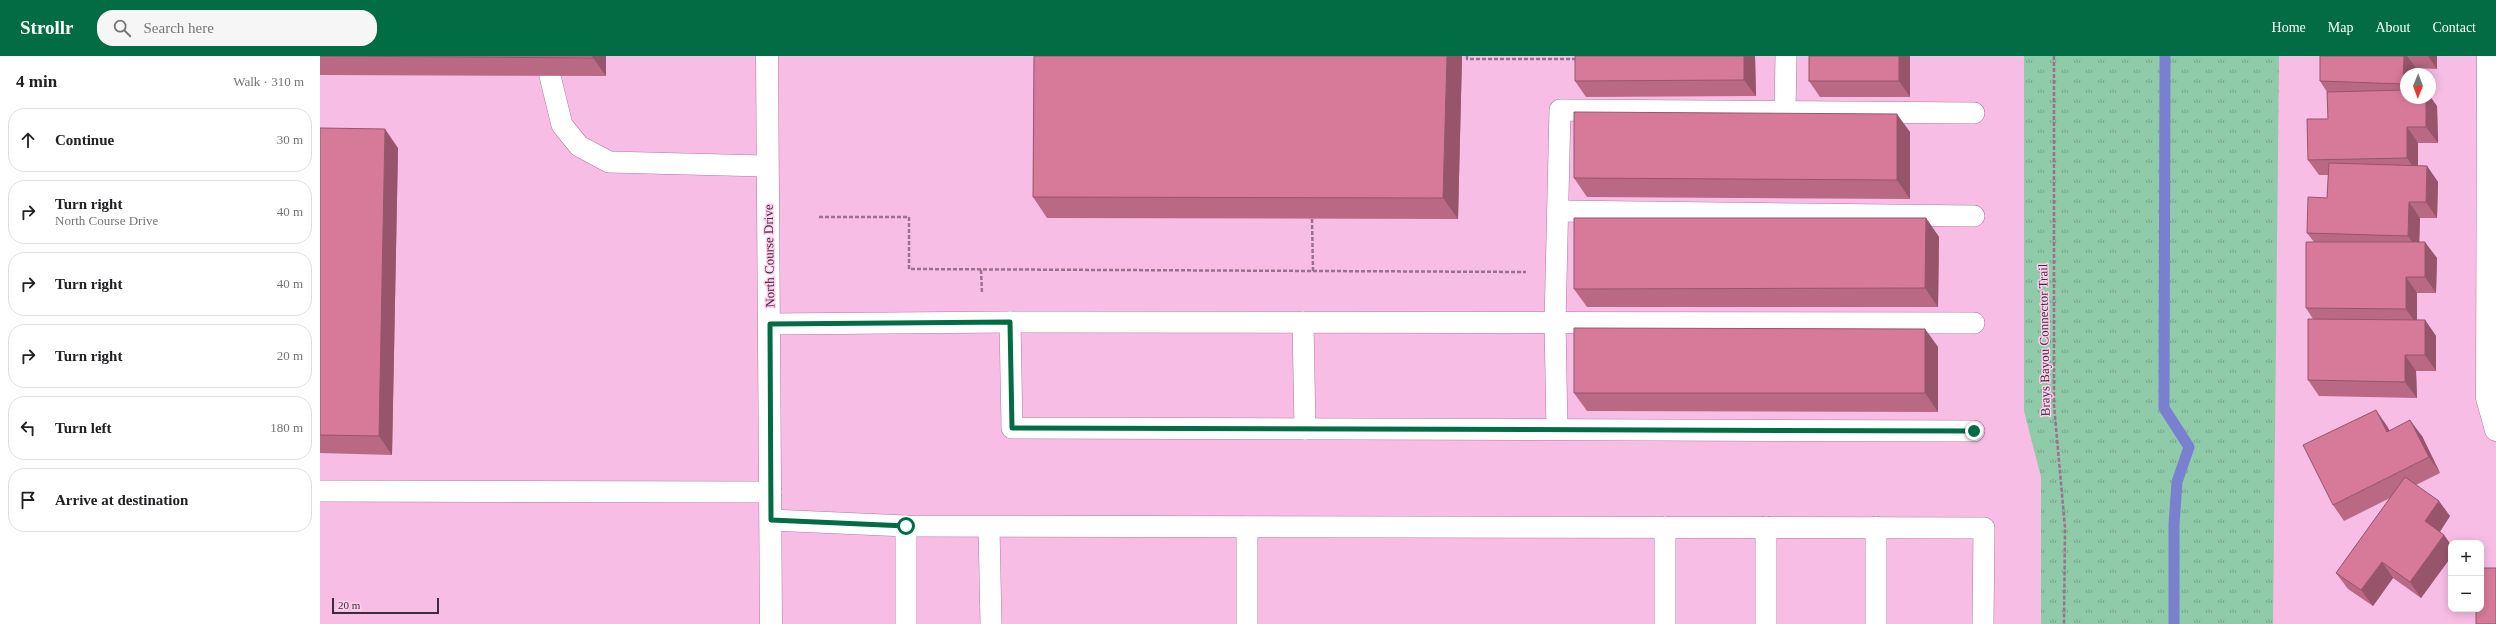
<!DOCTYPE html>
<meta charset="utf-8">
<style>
:root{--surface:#fff;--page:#f6f6f6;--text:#202124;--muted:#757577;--line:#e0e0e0;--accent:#026d45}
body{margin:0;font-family:"Times New Roman",serif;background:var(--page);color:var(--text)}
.controls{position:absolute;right:12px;bottom:12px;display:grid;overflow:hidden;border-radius:8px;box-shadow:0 2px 10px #0003}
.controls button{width:36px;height:36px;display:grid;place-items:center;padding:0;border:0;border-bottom:1px solid var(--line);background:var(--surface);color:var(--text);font:20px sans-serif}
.compass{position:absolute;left:2080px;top:12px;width:36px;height:36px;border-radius:50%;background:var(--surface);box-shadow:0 2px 10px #0003;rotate:181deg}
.scale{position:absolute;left:12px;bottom:10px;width:107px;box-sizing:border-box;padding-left:4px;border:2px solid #412a39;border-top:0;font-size:11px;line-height:14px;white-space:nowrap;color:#412a39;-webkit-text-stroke:3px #feceee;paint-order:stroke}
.stop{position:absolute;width:12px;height:12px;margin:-9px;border:3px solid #026d45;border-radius:50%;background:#fff}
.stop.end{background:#026d45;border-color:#fff;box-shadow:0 1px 4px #0008}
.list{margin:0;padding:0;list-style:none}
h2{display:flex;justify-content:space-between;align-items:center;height:52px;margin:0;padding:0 16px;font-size:17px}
h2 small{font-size:13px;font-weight:400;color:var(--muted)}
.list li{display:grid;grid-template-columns:26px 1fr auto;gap:12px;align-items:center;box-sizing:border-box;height:64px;margin:0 8px 8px;padding:0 8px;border:1px solid var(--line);border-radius:16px}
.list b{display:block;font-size:15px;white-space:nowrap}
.list p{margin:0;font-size:13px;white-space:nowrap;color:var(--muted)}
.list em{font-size:13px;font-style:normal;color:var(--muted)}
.icon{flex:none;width:22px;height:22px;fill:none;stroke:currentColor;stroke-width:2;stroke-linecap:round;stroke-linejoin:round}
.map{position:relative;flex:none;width:2176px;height:568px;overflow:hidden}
header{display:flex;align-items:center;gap:24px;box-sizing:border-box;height:56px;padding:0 20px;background:var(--accent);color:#fff}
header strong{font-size:19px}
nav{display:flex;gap:22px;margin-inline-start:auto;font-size:14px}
.search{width:280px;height:36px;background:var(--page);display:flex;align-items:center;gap:10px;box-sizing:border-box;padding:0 14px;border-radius:16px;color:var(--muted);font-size:15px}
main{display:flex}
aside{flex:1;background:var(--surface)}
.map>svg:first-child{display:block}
.grass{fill:url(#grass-tufts)}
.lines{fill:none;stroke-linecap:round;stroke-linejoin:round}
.stream{stroke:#7a80d0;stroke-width:11}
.service-casing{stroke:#b07a9f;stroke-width:22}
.minor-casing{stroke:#b07a9f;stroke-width:23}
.path{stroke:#9b728d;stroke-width:2.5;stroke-dasharray:4 2;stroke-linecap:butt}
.service{stroke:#fff;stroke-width:21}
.minor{stroke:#fff;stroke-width:22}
.wall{fill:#b96984}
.shaded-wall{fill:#96556b}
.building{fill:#d77a99;stroke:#96556b}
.route{stroke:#026d45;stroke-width:5}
.labels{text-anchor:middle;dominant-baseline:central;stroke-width:3;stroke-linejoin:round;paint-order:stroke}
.street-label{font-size:13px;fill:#412a39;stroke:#feceee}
</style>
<header>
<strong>Strollr</strong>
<div class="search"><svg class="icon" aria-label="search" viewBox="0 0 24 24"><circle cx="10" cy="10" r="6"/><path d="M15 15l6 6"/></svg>Search here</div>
<nav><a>Home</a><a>Map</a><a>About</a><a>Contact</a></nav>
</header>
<main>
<aside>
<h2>4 min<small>Walk · 310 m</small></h2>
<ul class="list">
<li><svg class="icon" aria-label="ahead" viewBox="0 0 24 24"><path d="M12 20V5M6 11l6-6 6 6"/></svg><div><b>Continue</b></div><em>30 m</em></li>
<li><svg class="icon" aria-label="right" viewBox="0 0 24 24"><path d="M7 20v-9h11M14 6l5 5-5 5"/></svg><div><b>Turn right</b><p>North Course Drive</p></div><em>40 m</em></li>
<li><svg class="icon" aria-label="right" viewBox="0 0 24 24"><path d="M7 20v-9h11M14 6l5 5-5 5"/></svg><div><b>Turn right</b></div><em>40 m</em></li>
<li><svg class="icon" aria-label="right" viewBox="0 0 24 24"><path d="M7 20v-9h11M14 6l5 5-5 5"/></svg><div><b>Turn right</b></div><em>20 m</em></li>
<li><svg class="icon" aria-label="left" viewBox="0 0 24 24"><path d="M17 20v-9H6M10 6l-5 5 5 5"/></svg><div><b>Turn left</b></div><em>180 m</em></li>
<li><svg class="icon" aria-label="arrive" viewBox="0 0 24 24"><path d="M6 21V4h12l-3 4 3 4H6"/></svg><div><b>Arrive at destination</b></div></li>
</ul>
</aside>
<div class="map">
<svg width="2176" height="568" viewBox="0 0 2176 568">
<defs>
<pattern id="grass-tufts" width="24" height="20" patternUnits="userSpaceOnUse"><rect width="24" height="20" fill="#8fcaa9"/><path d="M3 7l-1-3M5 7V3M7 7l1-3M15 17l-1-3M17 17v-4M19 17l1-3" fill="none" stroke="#76a48b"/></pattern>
</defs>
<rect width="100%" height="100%" fill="#f8bde4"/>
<path class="grass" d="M 1704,0 L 1959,0 L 1953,568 L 1721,568 L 1721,421 L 1704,355 Z"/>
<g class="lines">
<path class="stream" d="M 1845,0 L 1844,352 L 1869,391 L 1857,426 L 1854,469 L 1854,568"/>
<g class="service-casing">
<g id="service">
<path d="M 230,20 L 242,69 L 259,90 L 289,106 L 447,110"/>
<path d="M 1465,55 L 1466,0"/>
<path d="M 1238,155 L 1654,160"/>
<path d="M 690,266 L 692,372 L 1654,375"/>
<path d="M 983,266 L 985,373"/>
<path d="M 450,268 L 690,266 L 1654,267"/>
<path d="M 1237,373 L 1235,267 L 1240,54 L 1654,57"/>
<path d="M 0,435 L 451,436"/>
<path d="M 451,464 L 586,470 L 1664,472 L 1663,568"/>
<path d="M 586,470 L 586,568"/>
<path d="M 669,471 L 671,568"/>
<path d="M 927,471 L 927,568"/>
<path d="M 1446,471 L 1446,568"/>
<path d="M 1345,568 L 1345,471"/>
<path d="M 1556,568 L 1556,471"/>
</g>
</g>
<g class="minor-casing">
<g id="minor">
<path d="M 447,0 L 451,568"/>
<path d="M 2168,0 L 2167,342 L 2176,374"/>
</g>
</g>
<g class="path">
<path d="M 1147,0 L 1147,3 L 1257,3"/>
<path d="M 1734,0 L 1734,349 L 1745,472 L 1744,568"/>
<path d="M 499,161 L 589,161 L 589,213 L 1206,216"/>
<path d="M 992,163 L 993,215"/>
<path d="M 661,214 L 662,237"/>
</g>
<use href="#service" class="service"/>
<use href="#minor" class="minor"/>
</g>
<g class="wall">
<path d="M 0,0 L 286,0 L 286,20 L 0,19 Z"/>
<path d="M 714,0 L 1142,0 L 1138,163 L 727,162 L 713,141 Z"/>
<path d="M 1255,0 L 1435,0 L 1436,40 L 1266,41 L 1255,25 Z"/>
<path d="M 1590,0 L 1590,41 L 1500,41 L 1489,25 Z"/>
<path d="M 2000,0 L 2117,0 L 2117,13 L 2096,12 L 2095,18 L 2086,18 L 2086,42 L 2117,50 L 2118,87 L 2098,87 L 2098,110 L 2107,110 L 2118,126 L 2117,162 L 2100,162 L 2099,186 L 2117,202 L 2116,237 L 2097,237 L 2097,264 L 2105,264 L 2116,280 L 2116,315 L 2096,315 L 2097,342 L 1999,340 L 1988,324 L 1993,263 L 1986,252 L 1994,186 L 1987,177 L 2007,142 L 2008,119 L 1999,119 L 1988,104 L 2008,63 L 2007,36 L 2000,25 Z"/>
<path d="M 0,72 L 78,92 L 72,399 L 0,397 Z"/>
<path d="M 1590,76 L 1590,143 L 1267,141 L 1254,122 Z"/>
<path d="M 1606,162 L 1619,181 L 1618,251 L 1267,251 L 1254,233 Z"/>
<path d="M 1605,273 L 1618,291 L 1618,356 L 1267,355 L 1254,337 Z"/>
<path d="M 2067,370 L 2069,374 L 2102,380 L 2120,417 L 2096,429 L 2130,460 L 2120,476 L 2124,479 L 2131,489 L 2131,501 L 2101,542 L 2073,522 L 2053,550 L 2028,533 L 2016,517 L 2070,442 L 2024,465 L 2013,449 Z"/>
</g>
<g class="shaded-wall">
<path d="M 273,0 L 286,0 L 286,20 L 273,2 Z"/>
<path d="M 1127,0 L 1142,0 L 1138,163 L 1123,142 Z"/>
<path d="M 1424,0 L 1435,0 L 1436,40 L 1424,24 Z"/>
<path d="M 1579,0 L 1590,0 L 1590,41 L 1579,25 Z"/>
<path d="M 2084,0 L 2087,0 L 2096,12 L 2095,18 L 2086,18 L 2086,31 L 2083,28 Z"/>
<path d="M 2108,0 L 2117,0 L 2117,13 Z"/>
<path d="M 2110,40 L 2117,50 L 2118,87 L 2106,71 L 2106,42 L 2110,42 Z"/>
<path d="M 1577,58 L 1590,76 L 1590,143 L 1577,124 Z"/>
<path d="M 2087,71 L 2098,87 L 2098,118 L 2087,102 Z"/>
<path d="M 65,73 L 78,92 L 72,399 L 59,380 Z"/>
<path d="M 2107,110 L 2118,126 L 2117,162 L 2106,146 Z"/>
<path d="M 2089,146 L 2100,162 L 2099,196 L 2088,180 Z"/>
<path d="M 1606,162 L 1619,181 L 1618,251 L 1605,232 Z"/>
<path d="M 2105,186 L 2117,202 L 2116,237 L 2105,221 Z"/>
<path d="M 2086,221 L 2097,237 L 2097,269 L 2086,253 Z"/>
<path d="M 2105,264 L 2116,280 L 2116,315 L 2105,299 Z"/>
<path d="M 1605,273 L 1618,291 L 1618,356 L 1605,337 Z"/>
<path d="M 2085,299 L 2096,315 L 2097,342 L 2085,326 Z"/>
<path d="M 2056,354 L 2067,370 L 2078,391 L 2067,376 Z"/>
<path d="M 2090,364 L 2102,380 L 2120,417 L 2109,401 Z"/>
<path d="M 2119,445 L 2130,460 L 2116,481 L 2105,465 Z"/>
<path d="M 2124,479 L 2131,489 L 2131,501 L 2101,542 L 2090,526 Z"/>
<path d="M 2062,506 L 2073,522 L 2053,550 L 2041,534 Z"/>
</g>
<g class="building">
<path d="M 0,0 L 273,0 L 273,2 Z"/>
<path d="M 714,0 L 1127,0 L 1123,142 L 713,141 Z"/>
<path d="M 1255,0 L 1424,0 L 1424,24 L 1255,25 Z"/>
<rect x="1489" y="0" width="90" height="25"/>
<path d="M 2000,0 L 2084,0 L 2083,28 L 2000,25 Z"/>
<path d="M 2086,34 L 2086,42 L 2106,42 L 2106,71 L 2087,71 L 2087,102 L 1988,104 L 1987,63 L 2008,63 L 2007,36 Z"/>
<path d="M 1254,56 L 1577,58 L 1577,124 L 1254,122 Z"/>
<path d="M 0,72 L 65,73 L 59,380 L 0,379 Z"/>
<path d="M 2009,107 L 2107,110 L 2106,146 L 2089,146 L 2088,180 L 1987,177 L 1988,141 L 2007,142 Z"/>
<path d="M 1254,162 L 1606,162 L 1605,232 L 1254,233 Z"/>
<path d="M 1986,186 L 2105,186 L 2105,221 L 2086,221 L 2086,253 L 1986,252 Z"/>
<path d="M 1988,263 L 2105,264 L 2105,299 L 2085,299 L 2085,326 L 1988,324 Z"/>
<path d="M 1254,272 L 1605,273 L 1605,337 L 1254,337 Z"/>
<path d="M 2056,354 L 2067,376 L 2090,364 L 2109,401 L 2013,449 L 1983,389 Z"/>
<path d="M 2085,421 L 2119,445 L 2105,465 L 2124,479 L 2090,526 L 2062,506 L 2041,534 L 2016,517 Z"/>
<path d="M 2161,512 L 2176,512 L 2176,568 L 2156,568 L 2156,553 L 2161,553 Z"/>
</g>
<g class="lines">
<path class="route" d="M 586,470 L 451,464 L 450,268 L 690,266 L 692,372 L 1654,375"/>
</g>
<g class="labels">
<g class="street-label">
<text transform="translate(449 200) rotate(-91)">North Course Drive</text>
<text transform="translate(1724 284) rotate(-91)">Brays Bayou Connector Trail</text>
</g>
</g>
</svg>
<div class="controls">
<button>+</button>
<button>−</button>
</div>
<svg class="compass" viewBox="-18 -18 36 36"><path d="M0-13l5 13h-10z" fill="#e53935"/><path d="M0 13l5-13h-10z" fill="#757577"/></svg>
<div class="scale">20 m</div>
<div class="stop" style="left:586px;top:470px"></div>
<div class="stop end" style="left:1654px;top:375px"></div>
</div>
</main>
